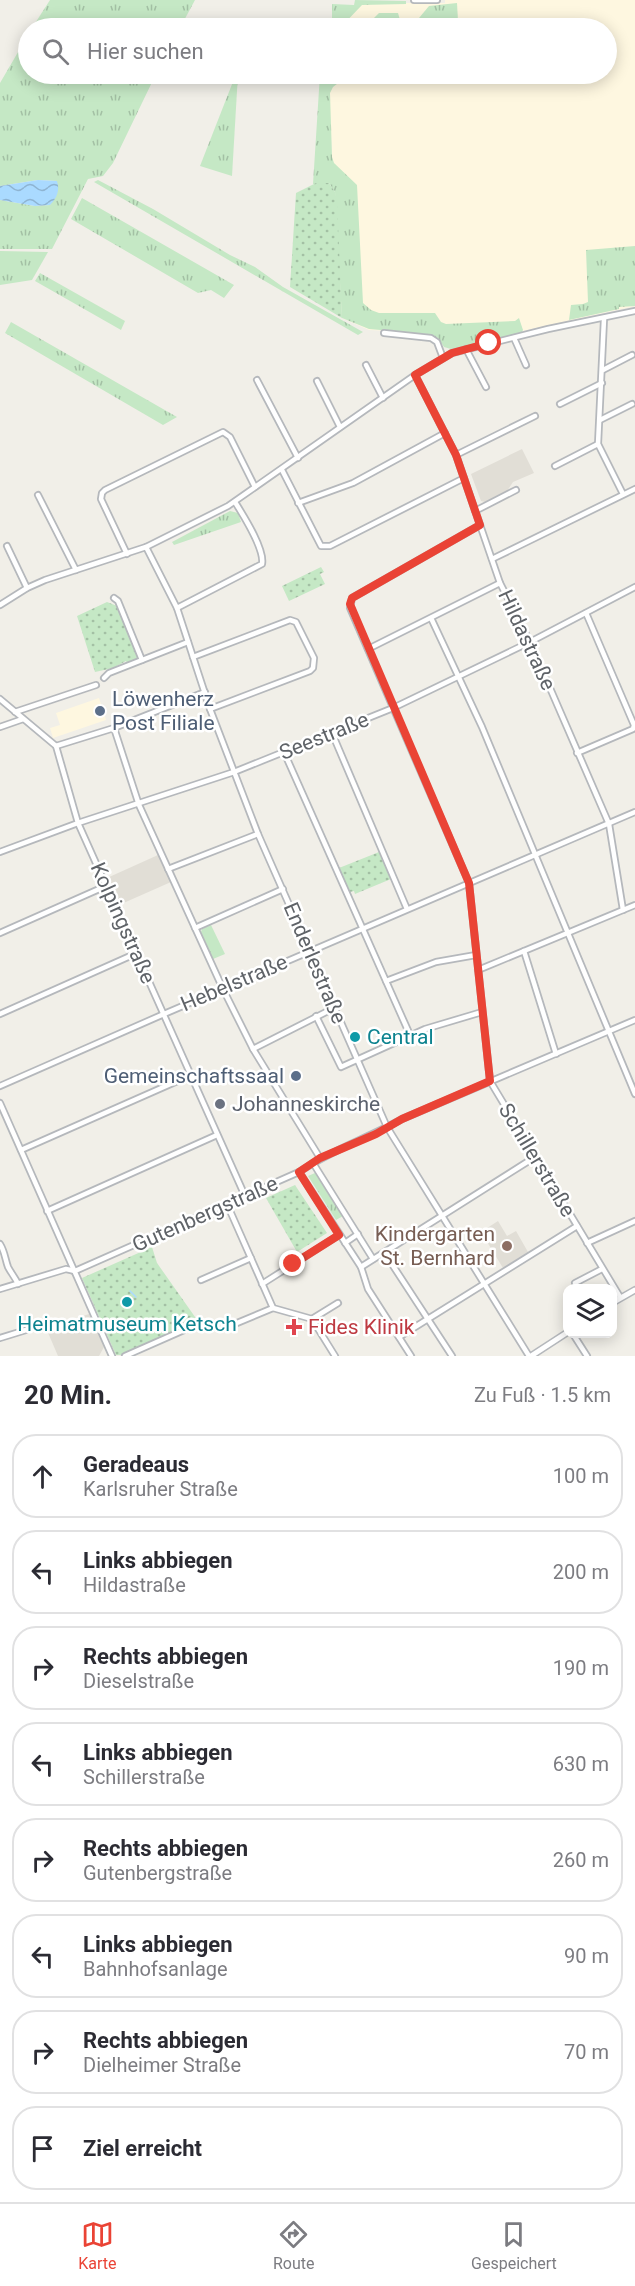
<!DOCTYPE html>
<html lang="de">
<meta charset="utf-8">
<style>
:root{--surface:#fff;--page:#f7f7f7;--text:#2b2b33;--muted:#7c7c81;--line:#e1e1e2;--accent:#ea4335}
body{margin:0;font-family:Roboto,sans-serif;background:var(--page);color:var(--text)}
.controls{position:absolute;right:18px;bottom:18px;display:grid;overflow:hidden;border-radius:12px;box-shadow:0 3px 15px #0003}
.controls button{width:54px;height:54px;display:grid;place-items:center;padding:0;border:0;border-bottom:2px solid var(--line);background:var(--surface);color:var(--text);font:30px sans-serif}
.stop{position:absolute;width:18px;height:18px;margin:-14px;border:4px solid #ea4335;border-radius:50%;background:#fff}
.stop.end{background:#ea4335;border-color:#fff;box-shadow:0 2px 6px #0008}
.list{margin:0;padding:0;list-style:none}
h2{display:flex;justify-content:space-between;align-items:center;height:78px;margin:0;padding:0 24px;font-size:26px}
h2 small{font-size:20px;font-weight:400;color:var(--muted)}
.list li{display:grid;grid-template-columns:39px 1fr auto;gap:18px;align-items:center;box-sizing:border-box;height:84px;margin:0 12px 12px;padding:0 12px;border:2px solid var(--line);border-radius:24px}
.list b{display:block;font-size:22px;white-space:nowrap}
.list p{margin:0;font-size:20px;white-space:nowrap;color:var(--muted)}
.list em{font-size:20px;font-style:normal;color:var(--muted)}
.icon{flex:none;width:33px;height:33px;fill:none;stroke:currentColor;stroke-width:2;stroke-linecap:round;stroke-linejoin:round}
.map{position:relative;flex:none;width:635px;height:1356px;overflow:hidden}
.search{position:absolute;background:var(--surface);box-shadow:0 3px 15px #0003;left:18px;right:18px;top:18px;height:66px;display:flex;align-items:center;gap:15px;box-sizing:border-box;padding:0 21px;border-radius:33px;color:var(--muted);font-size:22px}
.sheet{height:846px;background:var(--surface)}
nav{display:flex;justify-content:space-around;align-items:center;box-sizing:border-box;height:84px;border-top:2px solid var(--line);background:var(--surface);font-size:16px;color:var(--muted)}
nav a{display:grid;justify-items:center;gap:3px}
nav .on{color:var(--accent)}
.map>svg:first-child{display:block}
.commercial{fill:#fef7e0}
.education{fill:#e1ded6}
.grass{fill:url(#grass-tufts)}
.park{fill:url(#park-dots)}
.water{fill:url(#water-waves)}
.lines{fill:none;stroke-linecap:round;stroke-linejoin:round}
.stream{stroke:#aadaff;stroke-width:1.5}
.minor-casing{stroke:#b5b8bc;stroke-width:8}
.tertiary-casing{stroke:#b5b8bc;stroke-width:8}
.minor{stroke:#fff;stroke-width:4.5}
.tertiary{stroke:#fff;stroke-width:5}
.route{stroke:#ea4335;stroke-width:8}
.service-dot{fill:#5c6f8a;stroke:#fff;stroke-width:2}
.culture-dot{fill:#0f9aa8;stroke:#fff;stroke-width:2}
.worship-dot{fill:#6b7280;stroke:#fff;stroke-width:2}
.education-dot{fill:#8d6e63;stroke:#fff;stroke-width:2}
.health-dot{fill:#e0444e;stroke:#fff;stroke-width:2}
.labels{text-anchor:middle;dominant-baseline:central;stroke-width:5;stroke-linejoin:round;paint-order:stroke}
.street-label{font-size:21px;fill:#5f6368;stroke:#fff}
.service-label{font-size:21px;fill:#4e5e75;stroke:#fff;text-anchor:start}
.culture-label{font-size:21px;fill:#0d838f;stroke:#fff;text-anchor:start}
.worship-label{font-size:21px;fill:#5b616d;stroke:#fff;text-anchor:start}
.education-label{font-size:21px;fill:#785e54;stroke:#fff;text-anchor:end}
.health-label{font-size:21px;fill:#be3a42;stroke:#fff;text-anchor:start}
</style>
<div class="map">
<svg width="635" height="1356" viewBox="0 0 635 1356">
<defs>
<pattern id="grass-tufts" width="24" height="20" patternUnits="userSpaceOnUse" patternTransform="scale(1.5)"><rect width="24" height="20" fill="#c5e8c5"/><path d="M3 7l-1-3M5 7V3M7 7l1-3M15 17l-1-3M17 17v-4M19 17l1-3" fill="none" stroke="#a3c0a4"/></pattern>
<pattern id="park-dots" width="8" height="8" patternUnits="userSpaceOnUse" patternTransform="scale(1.5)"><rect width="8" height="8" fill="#c5e8c5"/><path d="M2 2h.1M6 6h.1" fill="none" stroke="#a3c0a4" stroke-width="1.8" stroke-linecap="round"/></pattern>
<pattern id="water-waves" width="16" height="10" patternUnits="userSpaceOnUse" patternTransform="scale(1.5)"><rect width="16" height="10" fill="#aadaff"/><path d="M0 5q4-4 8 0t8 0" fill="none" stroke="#8eb4d2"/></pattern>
</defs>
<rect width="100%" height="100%" fill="#f1efe8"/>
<g class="commercial">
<path d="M 445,0 L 635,0 L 635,306 L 450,347 L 429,333 L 369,330 L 342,318 L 337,201 L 332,157 L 328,74 L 606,74 L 606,28 L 340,28 L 359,6 L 365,3 L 445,3 Z"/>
<path d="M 99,698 L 106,720 L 53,738 L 50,728 L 60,725 L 56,713 Z"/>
</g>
<g class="education">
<path d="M 522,449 L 534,473 L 513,482 L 507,491 L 485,502 L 481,501 L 471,474 Z"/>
<path d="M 158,855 L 171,882 L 119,905 L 107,878 Z"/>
<path d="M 498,1221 L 507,1236 L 516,1231 L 528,1252 L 503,1268 L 481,1232 Z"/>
<path d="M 89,1314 L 104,1347 L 99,1356 L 58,1356 L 46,1328 Z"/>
</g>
<g class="grass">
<path d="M 50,0 L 195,0 L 180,28 L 32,28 Z"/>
<path d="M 355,0 L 406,1 L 406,4 L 362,5 L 340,28 L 323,28 L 324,21 L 332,21 L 332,4 L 354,5 Z"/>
<path d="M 457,3 L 458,21 L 456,24 L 418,27 L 414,24 L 429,6 Z"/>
<path d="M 379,13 L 398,13 L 400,20 L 394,28 L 364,28 Z"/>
<path d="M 28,35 L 28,74 L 156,74 L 113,163 L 103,176 L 88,179 L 52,249 L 0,249 L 0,200 L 35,206 L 50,205 L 57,181 L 38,180 L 0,186 L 0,83 Z"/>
<path d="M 236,74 L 238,74 L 232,176 L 200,166 Z"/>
<path d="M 320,74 L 350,74 L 333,87 L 330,93 L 332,157 L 334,163 L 357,185 L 363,303 L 371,310 L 379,313 L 435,313 L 441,322 L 446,324 L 515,321 L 519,318 L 523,330 L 521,334 L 451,349 L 444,347 L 438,338 L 427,334 L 369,329 L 342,318 L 335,192 L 329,183 L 313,184 Z"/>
<path d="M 98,180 L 153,209 L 230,255 L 255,267 L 283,287 L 363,332 L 358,335 L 94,182 Z"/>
<path d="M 82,198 L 234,285 L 224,298 L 211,290 L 198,293 L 71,219 Z"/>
<path d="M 635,246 L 635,306 L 619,307 L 619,309 L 569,320 L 571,305 L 583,304 L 588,302 L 586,250 Z"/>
<path d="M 0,251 L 48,252 L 32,280 L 0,285 Z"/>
<path d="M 40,273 L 125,321 L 121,330 L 35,281 Z"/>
<path d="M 11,322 L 177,417 L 163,425 L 5,333 Z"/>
<path d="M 230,511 L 238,513 L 241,522 L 174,545 L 172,542 Z"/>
<path d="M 211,925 L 225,954 L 213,959 L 201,932 L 202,929 Z"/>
<path d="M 315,1173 L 343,1216 L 336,1220 L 308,1176 Z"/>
</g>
<g class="park">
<path d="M 316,183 L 329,183 L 335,192 L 337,201 L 342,318 L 290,287 L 296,193 Z"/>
<path d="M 321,567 L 324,572 L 320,574 L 325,584 L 289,601 L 282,586 Z"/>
<path d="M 107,602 L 117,606 L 139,658 L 127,663 L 126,661 L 113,668 L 95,672 L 77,616 Z"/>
<path d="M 379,852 L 391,879 L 355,894 L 354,891 L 350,892 L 339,868 Z"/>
<path d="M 295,1185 L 327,1233 L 297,1252 L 266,1198 Z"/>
<path d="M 152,1247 L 157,1263 L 200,1324 L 189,1329 L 185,1321 L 172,1333 L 121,1355 L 116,1355 L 82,1278 Z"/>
</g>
<path class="water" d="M 38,180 L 57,181 C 60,190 57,198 50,205 L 35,206 L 0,200 L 0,186 Z"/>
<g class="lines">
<path class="stream" d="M 130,1291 L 136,1297"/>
<g class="minor-casing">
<g id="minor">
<path d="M 414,0 L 437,0"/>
<path d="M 604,319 L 598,444 L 623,494"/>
<path d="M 384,333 L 431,338 L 437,342 L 443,358"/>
<path d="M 514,338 L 526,365"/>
<path d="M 466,349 L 486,387"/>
<path d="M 366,365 L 383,398"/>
<path d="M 603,370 L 632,355"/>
<path d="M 415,375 L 456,455 L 500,583 L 530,642 L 609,824 L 623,910"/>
<path d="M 257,380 L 298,458"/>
<path d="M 317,381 L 340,427"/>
<path d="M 560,404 L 602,383"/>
<path d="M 600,420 L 632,404"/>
<path d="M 456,455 L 535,416"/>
<path d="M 555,466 L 598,444"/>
<path d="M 282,470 L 321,546 L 330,546 L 464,478"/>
<path d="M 38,495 L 76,570"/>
<path d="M 298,503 L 353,483 L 445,433"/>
<path d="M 475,511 L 516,490"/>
<path d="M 480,525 L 352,598 L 350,608 L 469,883 L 490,1081 L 620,1297"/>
<path d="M 7,546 L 27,588"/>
<path d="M 146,547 L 177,608 L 210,709 L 258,834 L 387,1127 L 529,1356"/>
<path d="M 127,554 L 101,499 L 102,493 L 105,490 L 223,432 L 230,437 L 255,487"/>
<path d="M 492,559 L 635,489"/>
<path d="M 114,598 L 118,601 L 142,660"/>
<path d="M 0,605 L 27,588 L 45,580 L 146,547 L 228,506 L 415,375 L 452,353 L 548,329 L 635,311"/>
<path d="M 177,608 L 262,564 C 265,549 243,515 235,502"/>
<path d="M 431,618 L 482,727 L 635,1094"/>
<path d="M 368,649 L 500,583"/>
<path d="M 193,657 L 290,620 L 296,622 L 314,658 L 313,668 L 310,671 L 210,709"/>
<path d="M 104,678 L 109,673 L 188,642"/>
<path d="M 0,699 L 56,746 L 78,823 L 245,1196"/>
<path d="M 15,712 L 96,685"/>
<path d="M 0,727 L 23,719"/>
<path d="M 114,728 L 139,805 L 223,989 L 253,1049 L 320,1158"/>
<path d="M 332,733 L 407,909"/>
<path d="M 56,746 L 114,728 L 205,692"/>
<path d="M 284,752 L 410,1035"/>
<path d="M 577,753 L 633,729 L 634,725 L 586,613"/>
<path d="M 0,852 L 78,823 L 234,772 L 393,708 L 530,642 L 635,587"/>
<path d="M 168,869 L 258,834"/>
<path d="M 195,928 L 283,889"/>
<path d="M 0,933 L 106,886"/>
<path d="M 524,951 L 556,1054"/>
<path d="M 478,970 L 635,905"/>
<path d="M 386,981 L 436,962 L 476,955"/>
<path d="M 0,1014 L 137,953"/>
<path d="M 316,1016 L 341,1067 L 425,1029 L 482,1012"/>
<path d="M 253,1049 L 334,1008"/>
<path d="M 0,1086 L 164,1014 L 635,812"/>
<path d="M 0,1103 L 112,1356"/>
<path d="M 21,1150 L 191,1075"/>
<path d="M 313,1163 L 373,1259"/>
<path d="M 299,1172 L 361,1267 L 368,1289 L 411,1356"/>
<path d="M 227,1204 L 273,1308 L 312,1319 L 335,1356"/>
<path d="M 47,1211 L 217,1135"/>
<path d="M 345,1243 L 358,1234"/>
<path d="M 587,1243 L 635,1221"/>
<path d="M 0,1244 C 5,1252 5,1259 8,1267 C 11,1273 15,1277 18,1284"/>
<path d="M 384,1252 L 452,1356"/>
<path d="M 361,1267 L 535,1157"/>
<path d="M 201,1280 L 251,1258"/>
<path d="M 575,1283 L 602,1269"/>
<path d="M 262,1284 L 339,1235"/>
<path d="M 0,1289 L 66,1269 L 75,1271 L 299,1172 C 331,1150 368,1138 402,1119 L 635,1020"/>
<path d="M 312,1319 L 338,1303"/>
<path d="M 225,1328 L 273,1308"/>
<path d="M 573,1334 L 587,1356"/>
<path d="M 399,1337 L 577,1226"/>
<path d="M 0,1338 L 26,1330 L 36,1323"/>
<path d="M 125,1356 L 184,1330"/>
</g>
</g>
<g class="tertiary-casing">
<g id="tertiary">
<path d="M 612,1303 L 635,1290"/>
<path d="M 531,1356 L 568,1332"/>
</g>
</g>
<use href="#minor" class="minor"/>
<use href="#tertiary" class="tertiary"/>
</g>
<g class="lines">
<path class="route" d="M 293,1264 L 339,1235 L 299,1172 L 320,1158 L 376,1134 L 402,1119 L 490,1081 L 469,883 L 350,604 L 352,598 L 480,525 L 456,455 L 415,375 L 452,353 L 489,343"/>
</g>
<g class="service-dot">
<circle cx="100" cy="711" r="6"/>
<circle cx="296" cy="1076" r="6"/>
</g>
<g class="culture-dot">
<circle cx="355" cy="1037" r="6"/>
<circle cx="127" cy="1302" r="6"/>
</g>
<circle class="worship-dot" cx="220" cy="1104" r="6"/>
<circle class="education-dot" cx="507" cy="1246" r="6"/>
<path class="health-dot" d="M291 1318h6v6h6v6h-6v6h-6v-6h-6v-6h6z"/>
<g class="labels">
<g class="street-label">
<text transform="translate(527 640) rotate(65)">Hildastraße</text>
<text transform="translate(324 736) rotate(-22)">Seestraße</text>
<text transform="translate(123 923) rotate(66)">Kolpingstraße</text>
<text transform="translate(315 963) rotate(67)">Enderlestraße</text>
<text transform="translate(234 983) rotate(-23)">Hebelstraße</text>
<text transform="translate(537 1160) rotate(59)">Schillerstraße</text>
<text transform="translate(205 1214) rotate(-24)">Gutenbergstraße</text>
</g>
<g class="service-label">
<text x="112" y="699">Löwenherz<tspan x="112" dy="24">Post Filiale</tspan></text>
<text x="284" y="1076" text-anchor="end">Gemeinschaftssaal</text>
</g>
<g class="culture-label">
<text x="367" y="1037">Central</text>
<text x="127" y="1324" text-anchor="middle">Heimatmuseum Ketsch</text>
</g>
<g class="worship-label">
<text x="232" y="1104">Johanneskirche</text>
</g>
<g class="education-label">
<text x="495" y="1234">Kindergarten<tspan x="495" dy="24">St. Bernhard</tspan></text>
</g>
<g class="health-label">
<text x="308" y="1327">Fides Klinik</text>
</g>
</g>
</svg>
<div class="controls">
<button><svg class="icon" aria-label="layers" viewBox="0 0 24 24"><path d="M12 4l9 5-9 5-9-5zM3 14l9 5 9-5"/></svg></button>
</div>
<div class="stop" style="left:489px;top:343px"></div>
<div class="stop end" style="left:293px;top:1264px"></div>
<div class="search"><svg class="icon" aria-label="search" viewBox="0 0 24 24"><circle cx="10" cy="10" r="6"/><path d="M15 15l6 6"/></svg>Hier suchen</div>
</div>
<section class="sheet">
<h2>20 Min.<small>Zu Fuß · 1.5 km</small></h2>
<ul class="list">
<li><svg class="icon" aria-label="ahead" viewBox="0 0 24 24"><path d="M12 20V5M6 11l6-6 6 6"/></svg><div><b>Geradeaus</b><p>Karlsruher Straße</p></div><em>100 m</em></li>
<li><svg class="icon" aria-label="left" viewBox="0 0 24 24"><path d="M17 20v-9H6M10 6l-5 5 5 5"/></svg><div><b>Links abbiegen</b><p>Hildastraße</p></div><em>200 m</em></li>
<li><svg class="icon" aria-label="right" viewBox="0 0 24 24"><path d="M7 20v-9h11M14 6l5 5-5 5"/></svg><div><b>Rechts abbiegen</b><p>Dieselstraße</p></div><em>190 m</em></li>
<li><svg class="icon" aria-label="left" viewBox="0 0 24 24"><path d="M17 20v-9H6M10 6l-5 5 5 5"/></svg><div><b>Links abbiegen</b><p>Schillerstraße</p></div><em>630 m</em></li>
<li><svg class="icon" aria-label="right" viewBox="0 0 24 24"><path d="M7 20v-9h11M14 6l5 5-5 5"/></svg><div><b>Rechts abbiegen</b><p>Gutenbergstraße</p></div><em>260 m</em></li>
<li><svg class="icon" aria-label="left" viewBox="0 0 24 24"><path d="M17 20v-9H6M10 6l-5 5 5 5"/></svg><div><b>Links abbiegen</b><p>Bahnhofsanlage</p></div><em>90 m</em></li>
<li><svg class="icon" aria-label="right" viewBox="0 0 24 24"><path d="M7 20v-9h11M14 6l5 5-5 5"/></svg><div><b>Rechts abbiegen</b><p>Dielheimer Straße</p></div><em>70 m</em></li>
<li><svg class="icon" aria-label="arrive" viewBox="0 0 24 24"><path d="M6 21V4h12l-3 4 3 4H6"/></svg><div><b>Ziel erreicht</b></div></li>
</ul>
</section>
<nav>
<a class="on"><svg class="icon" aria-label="map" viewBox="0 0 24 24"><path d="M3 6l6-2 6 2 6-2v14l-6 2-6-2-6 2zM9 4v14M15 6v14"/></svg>Karte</a>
<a><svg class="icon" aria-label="directions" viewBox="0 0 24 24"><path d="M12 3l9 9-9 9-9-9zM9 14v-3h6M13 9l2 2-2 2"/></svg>Route</a>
<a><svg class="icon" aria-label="saved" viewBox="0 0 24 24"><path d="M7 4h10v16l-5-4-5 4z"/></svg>Gespeichert</a>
</nav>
